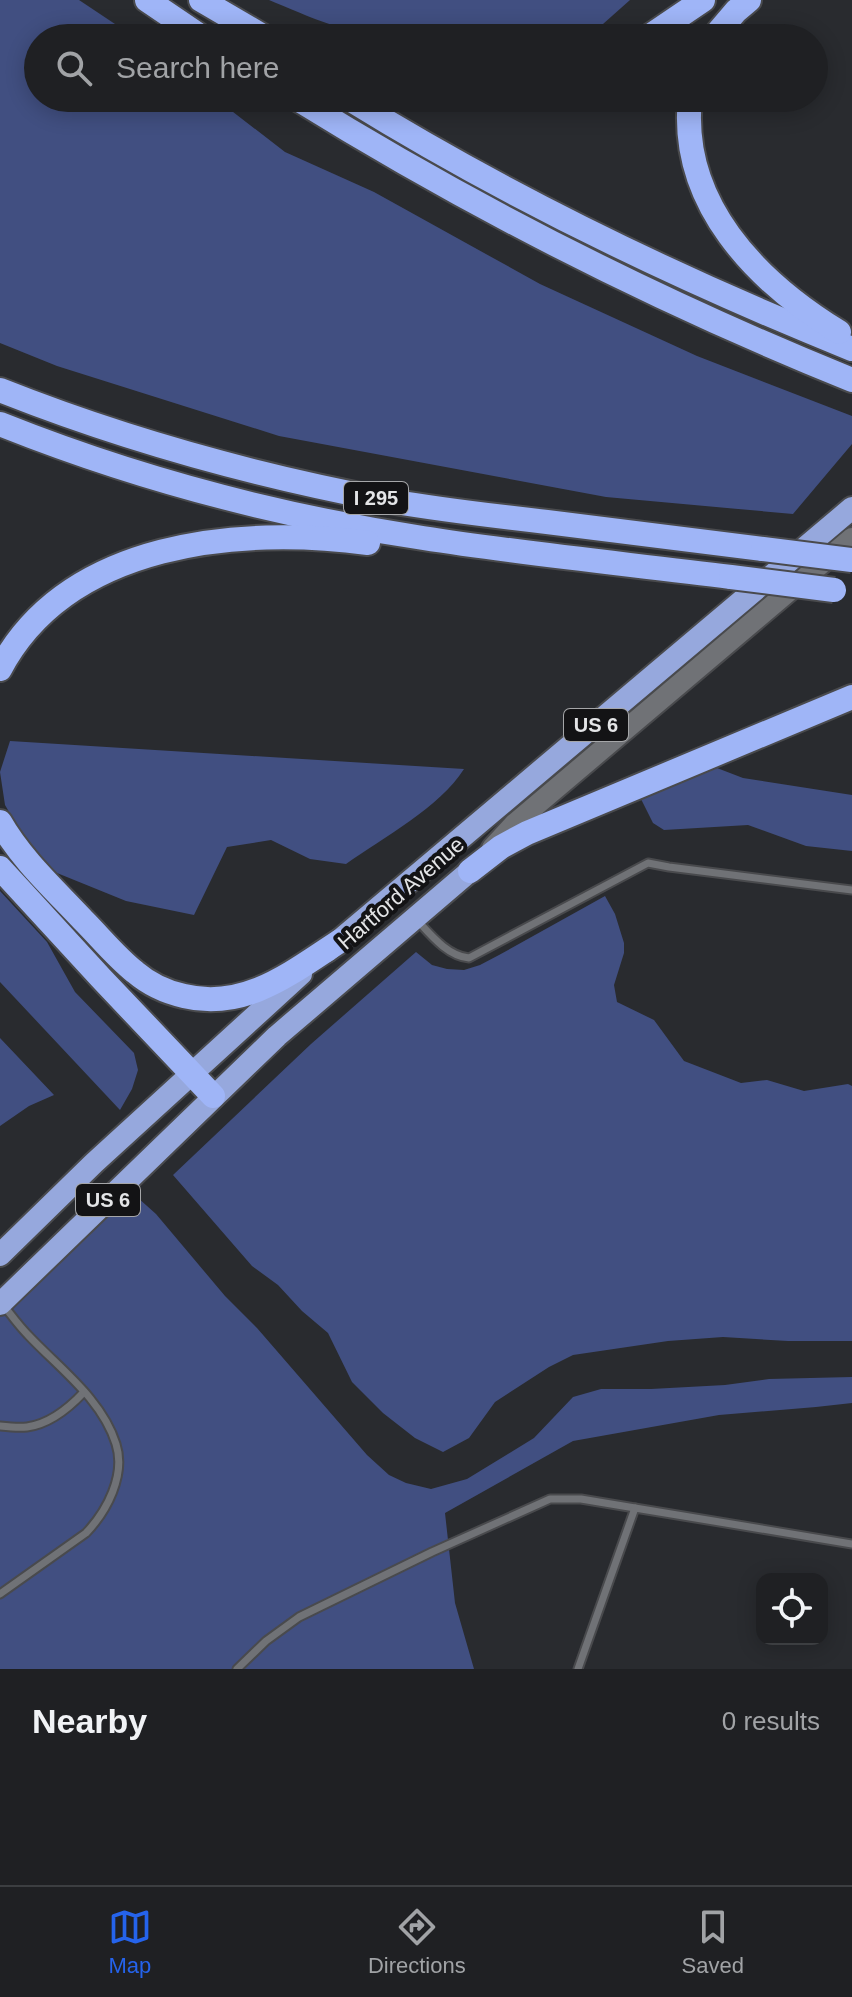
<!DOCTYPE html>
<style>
:root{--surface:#1f2023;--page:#2c2d30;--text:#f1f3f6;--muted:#a1a3a6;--line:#3c3e41;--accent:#2563eb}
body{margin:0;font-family:Helvetica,sans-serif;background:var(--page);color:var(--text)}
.controls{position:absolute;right:24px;bottom:24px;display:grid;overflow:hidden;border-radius:16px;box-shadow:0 4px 20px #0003}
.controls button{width:72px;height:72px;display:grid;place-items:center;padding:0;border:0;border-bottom:2px solid var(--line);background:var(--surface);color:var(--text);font:40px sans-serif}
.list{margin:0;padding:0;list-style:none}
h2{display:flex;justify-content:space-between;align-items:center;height:104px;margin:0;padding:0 32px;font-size:34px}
h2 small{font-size:26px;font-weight:400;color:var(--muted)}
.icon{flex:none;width:44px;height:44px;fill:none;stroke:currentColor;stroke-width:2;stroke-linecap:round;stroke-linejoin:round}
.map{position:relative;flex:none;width:852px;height:1669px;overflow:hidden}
.search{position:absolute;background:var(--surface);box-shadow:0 4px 20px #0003;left:24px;right:24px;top:24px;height:88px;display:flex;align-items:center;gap:20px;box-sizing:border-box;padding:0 28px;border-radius:44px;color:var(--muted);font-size:30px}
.sheet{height:216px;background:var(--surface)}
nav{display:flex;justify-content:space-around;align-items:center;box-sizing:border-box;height:112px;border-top:2px solid var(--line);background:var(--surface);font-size:22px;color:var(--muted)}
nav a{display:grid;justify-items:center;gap:4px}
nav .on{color:var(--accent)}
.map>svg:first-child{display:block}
.forest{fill:#414f81}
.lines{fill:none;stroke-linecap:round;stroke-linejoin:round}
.service-casing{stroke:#494a4d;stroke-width:11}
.secondary-casing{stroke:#494a4d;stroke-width:24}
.trunk-casing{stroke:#494a4d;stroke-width:26}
.motorway-casing{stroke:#494a4d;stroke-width:28}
.service{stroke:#707276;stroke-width:7}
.secondary{stroke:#707276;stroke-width:20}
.trunk{stroke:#96a8dd;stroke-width:22}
.motorway{stroke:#9fb5f7;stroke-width:24}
.motorway-bridge-casing{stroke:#494a4d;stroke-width:28;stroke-linecap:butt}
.motorway-bridge{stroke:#9fb5f7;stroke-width:24}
.labels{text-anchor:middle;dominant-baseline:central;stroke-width:8;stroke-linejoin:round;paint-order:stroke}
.shield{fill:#131315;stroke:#a5a6a8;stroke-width:2}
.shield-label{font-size:20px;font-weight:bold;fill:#e4e5e7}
.street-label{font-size:22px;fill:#e4e5e7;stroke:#131315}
</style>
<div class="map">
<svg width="852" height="1669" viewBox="0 0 852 1669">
<rect width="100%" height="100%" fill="#292b2f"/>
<g class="forest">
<path d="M 0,0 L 79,0 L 136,38 L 38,38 L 38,98 L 215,98 L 285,152 L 374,192 L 540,284 L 697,356 L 852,416 L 852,444 L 793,514 L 606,497 L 279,436 L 57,366 L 0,343 Z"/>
<path d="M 269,0 L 630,0 L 594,32 L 572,38 L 491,38 L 475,36 L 436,38 L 431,35 C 383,50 314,19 269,0 Z"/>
<path d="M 10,741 L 464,769 C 440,807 383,838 346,864 L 310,859 L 271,840 L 227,847 L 194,915 L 126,901 L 57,873 L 42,859 L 23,836 L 5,805 L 0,772 Z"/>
<path d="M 704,763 L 743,778 L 852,795 L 852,851 L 806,846 L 748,825 L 664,830 L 653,823 L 637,791 Z"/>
<path d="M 0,891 L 47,942 L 75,992 L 134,1053 L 138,1070 L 132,1089 L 120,1110 L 0,982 Z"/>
<path d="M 605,896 L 615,914 L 624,943 L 624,953 L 614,985 L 617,1002 L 654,1020 L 684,1061 L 741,1083 L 767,1080 L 804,1091 L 848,1084 L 852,1086 L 852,1341 L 788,1341 L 723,1337 L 668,1341 L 573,1355 L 549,1367 L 495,1402 L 469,1438 L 443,1452 L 415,1438 L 383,1413 L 352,1382 L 328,1333 L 302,1311 L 278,1285 L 252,1266 L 173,1175 L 311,1044 L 416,952 L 432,965 L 447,969 L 464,970 L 480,965 L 499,955 Z"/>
<path d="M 0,1038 L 54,1095 L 29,1106 L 0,1126 Z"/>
<path d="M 128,1189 L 156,1214 L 225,1296 L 257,1328 L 367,1455 L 389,1475 L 406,1483 L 431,1489 L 467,1479 L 534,1438 L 573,1397 L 601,1389 L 651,1389 L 725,1385 L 769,1379 L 852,1377 L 852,1403 L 816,1407 L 719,1415 L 573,1441 L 445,1513 L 455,1603 L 474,1669 L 0,1669 L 0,1307 Z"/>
</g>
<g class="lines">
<g class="service-casing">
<g id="service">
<path d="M 416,919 C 430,934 447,956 469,958 L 648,863 L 669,867 L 852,890"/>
<path d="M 0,1426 C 9,1427 19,1428 27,1427 C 50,1424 69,1408 84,1392"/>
<path d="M 0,1594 L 86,1533 C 107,1511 126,1475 116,1444 C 102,1399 59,1368 28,1335 C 19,1326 12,1316 4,1306"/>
<path d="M 237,1669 L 266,1641 L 299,1617 L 432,1552 L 550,1499 L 581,1499 L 635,1508"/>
<path d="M 578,1669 L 635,1508 L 852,1544"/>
</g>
</g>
<g class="secondary-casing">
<path id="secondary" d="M 492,848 L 514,824 L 852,538"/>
</g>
<g class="trunk-casing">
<g id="trunk">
<path d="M 327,951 L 852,508"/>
<path d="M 0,1255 L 94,1163 L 301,974"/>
<path d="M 0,1304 L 277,1036 L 470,871"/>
</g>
</g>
<g class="motorway-casing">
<g id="motorway">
<path d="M 147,0 L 203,38"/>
<path d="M 201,0 L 266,38"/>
<path d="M 647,38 L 703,0"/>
<path d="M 713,38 L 736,11 L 749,0"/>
<path d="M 296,98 C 475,209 657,301 852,380"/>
<path d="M 348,98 C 508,197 678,279 852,349"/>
<path d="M 446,98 L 460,98"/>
<path d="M 690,98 C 679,203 756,281 839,332"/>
<path d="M 0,390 C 126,440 257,476 390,501 C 442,510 494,516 547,522 C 619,531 691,540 763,549"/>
<path d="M 0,424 C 135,478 279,516 423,538 C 525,554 628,564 731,577"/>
<path d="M 0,669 C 68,541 240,526 368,543"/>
<path d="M 0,822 C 21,859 54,889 83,920 C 100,937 116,957 135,972 C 149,984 166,992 184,996 C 245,1011 292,972 340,941"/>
<path d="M 0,868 L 101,978 L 213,1096"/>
<path d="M 470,871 L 501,847 L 527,833 L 852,697"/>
</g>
</g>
<use href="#service" class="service"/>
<use href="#secondary" class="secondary"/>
<use href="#trunk" class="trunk"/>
<use href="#motorway" class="motorway"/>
<g class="motorway-bridge-casing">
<g id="motorway-bridge">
<path d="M 763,549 L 852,560"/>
<path d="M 731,577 L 834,590"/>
</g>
</g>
<use href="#motorway-bridge" class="motorway-bridge"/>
</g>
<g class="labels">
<g class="shield">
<rect x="344" y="482" width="64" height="32" rx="6"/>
<rect x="564" y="709" width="64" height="32" rx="6"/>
<rect x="76" y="1184" width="64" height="32" rx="6"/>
</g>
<g class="shield-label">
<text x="376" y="498">I 295</text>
<text x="596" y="725">US 6</text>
<text x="108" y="1200">US 6</text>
</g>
<g class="street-label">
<text transform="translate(401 893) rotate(-41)">Hartford Avenue</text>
</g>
</g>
</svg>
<div class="controls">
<button><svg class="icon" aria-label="locate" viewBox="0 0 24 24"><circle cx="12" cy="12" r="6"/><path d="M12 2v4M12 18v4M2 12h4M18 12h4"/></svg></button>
</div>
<div class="search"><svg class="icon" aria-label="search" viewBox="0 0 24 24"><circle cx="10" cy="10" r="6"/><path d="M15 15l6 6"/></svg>Search here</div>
</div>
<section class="sheet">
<h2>Nearby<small>0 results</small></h2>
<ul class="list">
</ul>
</section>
<nav>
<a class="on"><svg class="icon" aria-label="map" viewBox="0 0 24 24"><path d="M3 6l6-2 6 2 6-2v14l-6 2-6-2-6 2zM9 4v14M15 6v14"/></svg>Map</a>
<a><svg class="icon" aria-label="directions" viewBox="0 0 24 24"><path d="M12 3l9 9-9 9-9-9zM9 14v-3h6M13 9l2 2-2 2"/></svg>Directions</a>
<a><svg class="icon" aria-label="saved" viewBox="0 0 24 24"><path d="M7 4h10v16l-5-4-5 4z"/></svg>Saved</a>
</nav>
